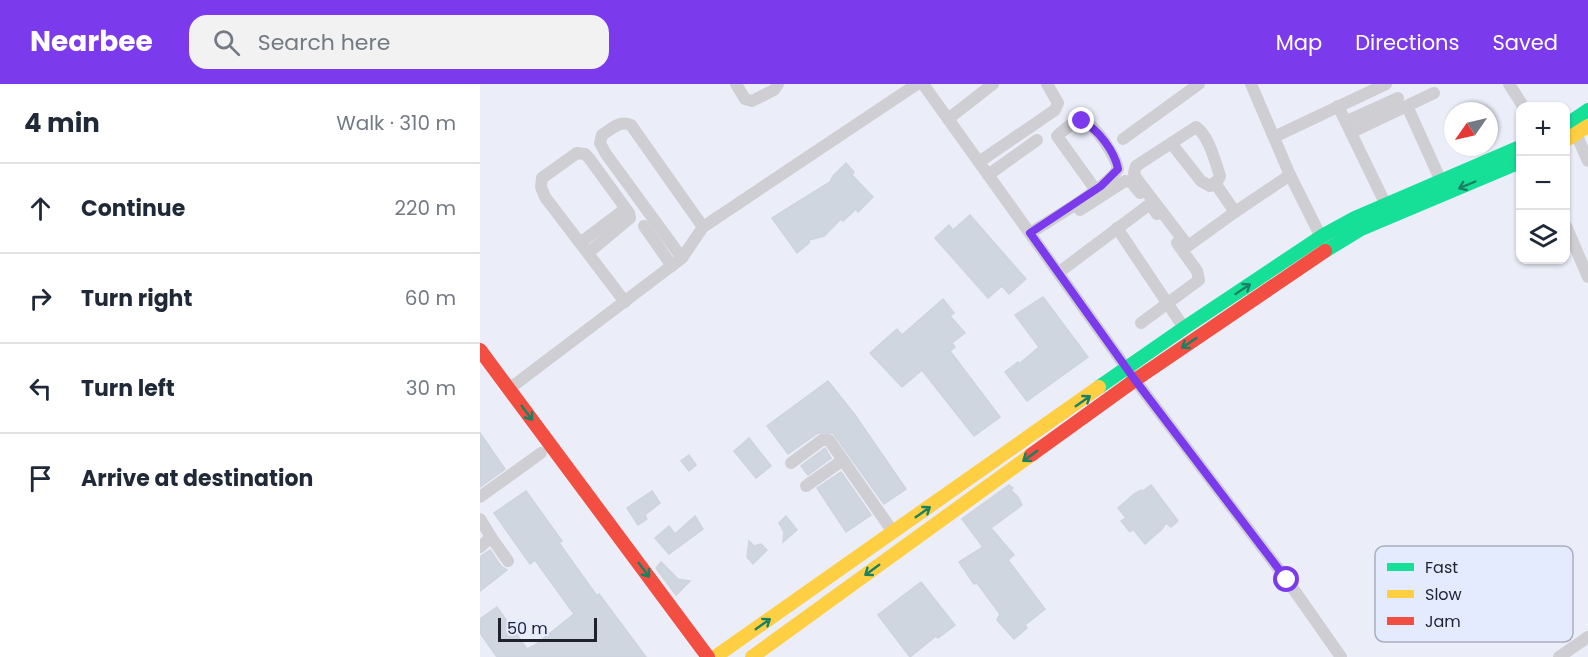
<!DOCTYPE html>
<meta charset="utf-8">
<style>
:root{--surface:#fff;--page:#f2f2f3;--text:#1f2937;--muted:#747a83;--line:#e0e1e3;--accent:#7c3aed}
body{margin:0;font-family:Poppins,sans-serif;background:var(--page);color:var(--text)}
.controls{position:absolute;right:18px;top:18px;display:grid;overflow:hidden;border-radius:12px;box-shadow:0 2px 4px #0004}
.controls button{width:54px;height:54px;display:grid;place-items:center;padding:0;border:0;border-bottom:2px solid var(--line);background:var(--surface);color:var(--text);font:30px sans-serif}
.compass{position:absolute;left:964px;top:18px;width:54px;height:54px;border-radius:50%;background:var(--surface);box-shadow:0 2px 4px #0004;rotate:236deg}
.scale{position:absolute;left:18px;bottom:15px;width:99px;box-sizing:border-box;padding-left:6px;border:3px solid #1e222e;border-top:0;font-size:16px;line-height:21px;white-space:nowrap;color:#1e222e;-webkit-text-stroke:4px #e5ebff;paint-order:stroke}
.stop{position:absolute;width:18px;height:18px;margin:-14px;border:4px solid #7c3aed;border-radius:50%;background:#fff}
.stop.end{background:#7c3aed;border-color:#fff;box-shadow:0 2px 6px #0008}
.list{margin:0;padding:0;list-style:none}
h2{display:flex;justify-content:space-between;align-items:center;height:78px;margin:0;padding:0 24px;font-size:26px}
h2 small{font-size:20px;font-weight:400;color:var(--muted)}
.list li{display:grid;grid-template-columns:39px 1fr auto;gap:18px;align-items:center;box-sizing:border-box;height:90px;padding:0 24px;border-top:2px solid var(--line)}
.list b{display:block;font-size:22px;white-space:nowrap}
.list em{font-size:20px;font-style:normal;color:var(--muted)}
.icon{flex:none;width:33px;height:33px;fill:none;stroke:currentColor;stroke-width:2;stroke-linecap:round;stroke-linejoin:round}
.map{position:relative;flex:none;width:1108px;height:573px;overflow:hidden}
header{display:flex;align-items:center;gap:36px;box-sizing:border-box;height:84px;padding:0 30px;background:var(--accent);color:#fff}
header strong{font-size:28px}
nav{display:flex;gap:33px;margin-inline-start:auto;font-size:21px}
.search{width:420px;height:54px;background:var(--page);display:flex;align-items:center;gap:15px;box-sizing:border-box;padding:0 21px;border-radius:18px;color:var(--muted);font-size:22px}
main{display:flex}
aside{flex:1;background:var(--surface)}
.map>svg:first-child{display:block}
.building{fill:#d0d6e0;stroke:#cdd4de;stroke-width:1.5}
.lines{fill:none;stroke-linecap:round;stroke-linejoin:round}
.street{stroke:#ceced3;stroke-width:12}
.fast{stroke:#16e098;stroke-width:14}
.slow{stroke:#ffcf43;stroke-width:14}
.jam{stroke:#f24e42;stroke-width:14}
.oneway{stroke:#1a8163}
.route{stroke:#7c3aed;stroke-width:8}
.key{fill:#e5ebff;stroke:#a9afc0;stroke-width:1.5}
.key-label{font-size:16px;fill:#1e222e}
</style>
<header>
<strong>Nearbee</strong>
<div class="search"><svg class="icon" aria-label="search" viewBox="0 0 24 24"><circle cx="10" cy="10" r="6"/><path d="M15 15l6 6"/></svg>Search here</div>
<nav><a>Map</a><a>Directions</a><a>Saved</a></nav>
</header>
<main>
<aside>
<h2>4 min<small>Walk · 310 m</small></h2>
<ul class="list">
<li><svg class="icon" aria-label="ahead" viewBox="0 0 24 24"><path d="M12 20V5M6 11l6-6 6 6"/></svg><div><b>Continue</b></div><em>220 m</em></li>
<li><svg class="icon" aria-label="right" viewBox="0 0 24 24"><path d="M7 20v-9h11M14 6l5 5-5 5"/></svg><div><b>Turn right</b></div><em>60 m</em></li>
<li><svg class="icon" aria-label="left" viewBox="0 0 24 24"><path d="M17 20v-9H6M10 6l-5 5 5 5"/></svg><div><b>Turn left</b></div><em>30 m</em></li>
<li><svg class="icon" aria-label="arrive" viewBox="0 0 24 24"><path d="M6 21V4h12l-3 4 3 4H6"/></svg><div><b>Arrive at destination</b></div></li>
</ul>
</aside>
<div class="map">
<svg width="1108" height="573" viewBox="0 0 1108 573">
<rect width="100%" height="100%" fill="#ebeef9"/>
<g class="building">
<path d="M 366,79 L 374,88 L 372,91 L 393,113 L 378,128 L 376,125 L 363,137 L 361,135 L 344,152 L 329,156 L 329,159 L 317,169 L 292,134 L 350,98 L 353,92 Z"/>
<path d="M 490,131 L 546,195 L 529,210 L 522,202 L 508,214 L 455,154 L 469,141 L 473,146 Z"/>
<path d="M 563,213 L 608,273 L 547,317 L 525,288 L 538,278 L 539,280 L 559,263 L 535,231 Z"/>
<path d="M 463,215 L 474,229 L 470,232 L 485,249 L 472,259 L 475,263 L 470,267 L 520,333 L 494,352 L 442,286 L 422,303 L 390,269 L 417,245 L 422,251 Z"/>
<path d="M 348,297 L 375,331 L 426,405 L 404,420 L 353,349 L 338,349 L 308,370 L 287,342 Z"/>
<path d="M 0,349 L 25,385 L 0,403 Z"/>
<path d="M 269,354 L 291,382 L 276,394 L 254,367 Z"/>
<path d="M 345,364 L 351,374 L 328,391 L 321,382 Z"/>
<path d="M 209,371 L 216,381 L 209,387 L 201,377 Z"/>
<path d="M 361,388 L 391,431 L 366,448 L 337,404 Z"/>
<path d="M 529,401 L 533,404 L 531,406 L 538,413 L 542,421 L 511,444 L 534,471 L 528,476 L 565,525 L 545,541 L 547,544 L 534,555 L 517,536 L 520,530 L 497,499 L 494,500 L 479,478 L 503,463 L 482,435 Z"/>
<path d="M 671,401 L 698,437 L 691,443 L 686,439 L 682,445 L 665,460 L 653,445 L 650,448 L 641,437 L 646,434 L 638,424 L 654,410 L 661,406 L 663,407 Z"/>
<path d="M 46,407 L 82,457 L 79,459 L 117,512 L 119,510 L 166,573 L 17,573 L 0,549 L 0,535 L 17,523 L 47,565 L 55,561 L 94,530 L 55,476 L 50,480 L 14,429 Z"/>
<path d="M 172,407 L 180,419 L 165,431 L 167,435 L 158,441 L 147,424 Z"/>
<path d="M 215,432 L 223,445 L 189,470 L 175,454 L 189,442 L 195,450 Z"/>
<path d="M 306,432 L 317,446 L 303,458 L 304,448 L 299,439 Z"/>
<path d="M 269,457 L 274,462 L 281,460 L 287,466 L 273,480 L 267,473 Z"/>
<path d="M 10,466 L 21,482 L 27,486 L 0,507 L 0,473 Z"/>
<path d="M 181,478 L 198,495 L 210,497 L 196,511 L 176,484 Z"/>
<path d="M 441,498 L 475,541 L 458,554 L 456,552 L 430,573 L 398,531 Z"/>
</g>
<g class="lines">
<g class="street">
<path d="M 256,0 L 265,15 L 272,17 L 294,6 L 298,0"/>
<path d="M 443,0 L 655,296 L 807,496 L 861,573"/>
<path d="M 771,0 L 810,91 L 843,157"/>
<path d="M 1029,0 L 1043,22"/>
<path d="M 858,22 L 906,121"/>
<path d="M 927,22 L 961,97"/>
<path d="M 468,35 L 513,0"/>
<path d="M 867,37 L 918,14"/>
<path d="M 1094,45 L 1108,77"/>
<path d="M 872,48 L 954,9"/>
<path d="M 794,53 L 906,0"/>
<path d="M 643,55 L 719,0"/>
<path d="M 691,59 L 721,97 L 730,102 L 738,96 L 740,92 C 735,77 729,52 716,43 L 656,82 L 654,89 L 656,94 L 708,162 L 755,128"/>
<path d="M 499,78 L 575,26 L 578,19 L 567,0"/>
<path d="M 508,91 L 557,56"/>
<path d="M 735,99 L 755,128 L 810,91"/>
<path d="M 600,126 L 645,97 L 651,98 L 660,109"/>
<path d="M 164,142 L 192,182"/>
<path d="M 1086,142 L 1108,193"/>
<path d="M 637,144 L 704,244"/>
<path d="M 550,149 C 572,135 625,105 638,85 C 636,73 615,39 602,37 C 593,37 583,47 577,52 L 615,105"/>
<path d="M 100,159 L 145,125"/>
<path d="M 108,169 L 150,134 L 149,129 L 109,74 L 105,70 L 97,69 L 62,94 L 61,103 L 65,113 L 145,218"/>
<path d="M 202,174 L 126,70 L 120,59 L 122,51 C 132,45 139,36 151,41 L 223,143"/>
<path d="M 578,189 L 670,120 L 677,130"/>
<path d="M 661,239 L 719,196 L 717,187 L 697,159"/>
<path d="M 29,305 L 202,174 L 223,143 L 437,0"/>
<path d="M 311,379 L 342,356 L 349,356 L 413,448"/>
<path d="M 326,402 L 363,376"/>
<path d="M 0,413 L 61,369"/>
<path d="M 0,435 L 11,453 L 0,463"/>
<path d="M 11,453 L 28,477"/>
<path d="M 1079,573 L 1108,553"/>
</g>
<g class="fast">
<path d="M 1086,41 L 1108,26"/>
<path d="M 845,167 L 881,145 L 1040,78"/>
<path d="M 619,303 L 704,244 L 842,152 L 875,134 L 1040,63"/>
</g>
<g class="slow">
<path d="M 1086,56 L 1108,42"/>
<path d="M 235,573 L 619,303"/>
<path d="M 272,573 L 551,371"/>
</g>
<g class="jam">
<path d="M 0,266 L 228,573"/>
<path d="M 551,371 L 655,296 L 845,167"/>
</g>
</g>
<defs><path id="oneway-shaft" d="M-6 0H5M1.5-3L5.5 0L1.5 3" fill="none" stroke-width="1.6" stroke-linecap="round" stroke-linejoin="round" transform="scale(1.5)"/></defs>
<g class="oneway">
<use href="#oneway-shaft" transform="translate(987 101) rotate(157)"/>
<use href="#oneway-shaft" transform="translate(763 205) rotate(-34)"/>
<use href="#oneway-shaft" transform="translate(709 259) rotate(146)"/>
<use href="#oneway-shaft" transform="translate(603 317) rotate(-35)"/>
<use href="#oneway-shaft" transform="translate(47 329) rotate(53)"/>
<use href="#oneway-shaft" transform="translate(550 372) rotate(144)"/>
<use href="#oneway-shaft" transform="translate(443 428) rotate(-35)"/>
<use href="#oneway-shaft" transform="translate(164 486) rotate(53)"/>
<use href="#oneway-shaft" transform="translate(392 486) rotate(144)"/>
<use href="#oneway-shaft" transform="translate(283 540) rotate(-35)"/>
</g>
<g class="lines">
<path class="route" d="M 602,37 C 618,45 635,68 638,85 L 621,102 L 550,149 L 655,296 L 807,496"/>
</g>
<rect x="895" y="462" width="198" height="96" rx="9" class="key"/>
<rect x="907" y="479" width="27" height="8" fill="#16e098"/>
<rect x="907" y="506" width="27" height="8" fill="#ffcf43"/>
<rect x="907" y="533" width="27" height="8" fill="#f24e42"/>
<g class="key-label">
<text x="945" y="489">Fast</text>
<text x="945" y="516">Slow</text>
<text x="945" y="543">Jam</text>
</g>
</svg>
<div class="controls">
<button>+</button>
<button>−</button>
<button><svg class="icon" aria-label="layers" viewBox="0 0 24 24"><path d="M12 4l9 5-9 5-9-5zM3 14l9 5 9-5"/></svg></button>
</div>
<svg class="compass" viewBox="-18 -18 36 36"><path d="M0-13l5 13h-10z" fill="#e53935"/><path d="M0 13l5-13h-10z" fill="#747a83"/></svg>
<div class="scale">50 m</div>
<div class="stop" style="left:807px;top:496px"></div>
<div class="stop end" style="left:602px;top:37px"></div>
</div>
</main>
